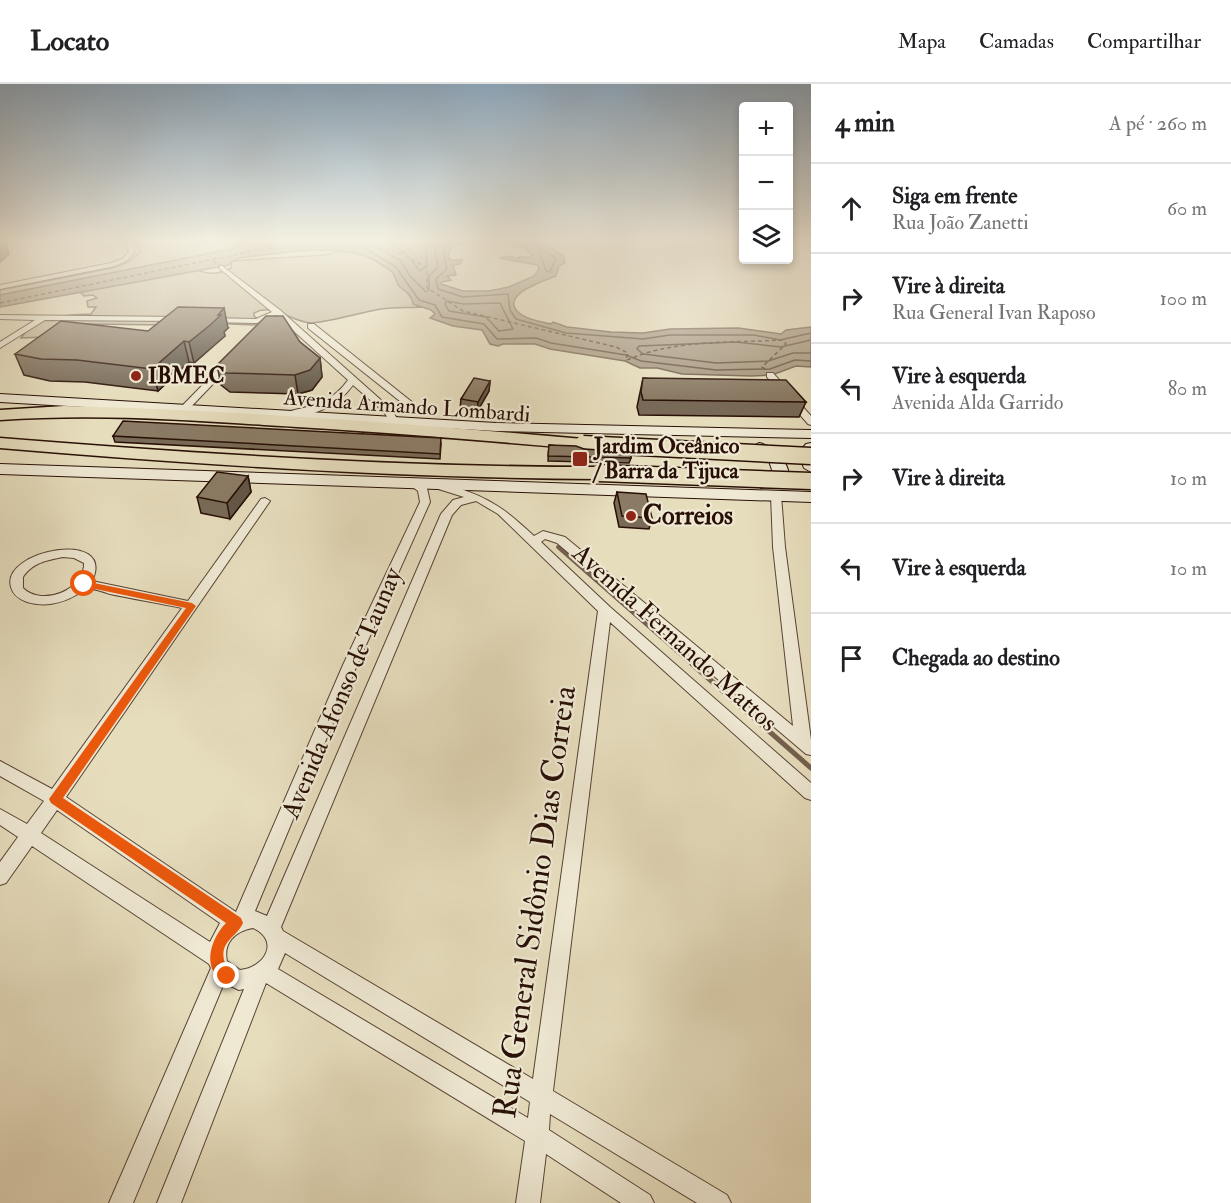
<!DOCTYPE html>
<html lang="pt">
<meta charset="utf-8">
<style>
:root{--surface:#fff;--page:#f2f2f2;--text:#202124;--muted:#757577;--line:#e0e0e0}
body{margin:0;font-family:"IM FELL Double Pica",serif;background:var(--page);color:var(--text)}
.controls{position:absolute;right:18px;top:18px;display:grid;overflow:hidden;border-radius:6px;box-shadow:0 3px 9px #0003}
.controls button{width:54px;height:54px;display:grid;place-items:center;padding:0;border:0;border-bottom:2px solid var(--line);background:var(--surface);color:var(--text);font:30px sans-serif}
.stop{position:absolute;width:18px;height:18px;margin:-14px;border:4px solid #ea580c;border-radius:50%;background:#fff}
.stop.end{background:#ea580c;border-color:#fff;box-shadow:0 2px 6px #0008}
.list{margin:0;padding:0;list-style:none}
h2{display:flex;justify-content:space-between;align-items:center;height:78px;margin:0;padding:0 24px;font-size:26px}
h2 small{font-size:20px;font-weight:400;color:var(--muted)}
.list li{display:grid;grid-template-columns:39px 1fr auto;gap:18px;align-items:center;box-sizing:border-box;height:90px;padding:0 24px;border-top:2px solid var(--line)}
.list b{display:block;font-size:22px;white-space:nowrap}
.list p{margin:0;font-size:20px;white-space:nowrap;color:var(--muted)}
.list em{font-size:20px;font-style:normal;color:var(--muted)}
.icon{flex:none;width:33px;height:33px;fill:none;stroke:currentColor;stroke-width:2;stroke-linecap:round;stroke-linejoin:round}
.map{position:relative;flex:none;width:811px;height:1119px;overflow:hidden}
header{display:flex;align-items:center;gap:36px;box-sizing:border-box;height:84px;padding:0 30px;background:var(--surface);border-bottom:2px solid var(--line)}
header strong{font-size:28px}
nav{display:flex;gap:33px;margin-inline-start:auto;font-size:21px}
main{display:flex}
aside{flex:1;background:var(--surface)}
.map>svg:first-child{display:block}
.green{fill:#c6ba9e;stroke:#786552;stroke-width:1.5}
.water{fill:#a6977f;stroke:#74614f;stroke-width:1.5}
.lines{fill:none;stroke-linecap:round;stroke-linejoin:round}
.shore{stroke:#685442;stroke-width:1.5}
.stream-far1{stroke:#74614f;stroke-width:4}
.stream{stroke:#74614f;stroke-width:5}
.ferry{stroke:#614d3c;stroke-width:1.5;stroke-dasharray:4 3;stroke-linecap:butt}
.minor-casing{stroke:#584334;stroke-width:2}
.secondary-casing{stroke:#291006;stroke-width:2}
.trunk-casing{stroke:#291006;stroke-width:3}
.minor{fill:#efe9d4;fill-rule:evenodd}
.secondary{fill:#efe9d4;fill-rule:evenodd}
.trunk{fill:#e6ddbd;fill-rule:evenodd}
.trunk-bridge-casing{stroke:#291006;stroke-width:19;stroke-linecap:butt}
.trunk-bridge{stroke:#e6ddbd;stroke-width:16}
.wall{fill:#786a57;stroke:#291006;stroke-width:1.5}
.shaded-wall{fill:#615647;stroke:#291006;stroke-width:1.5}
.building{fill:#8b7b65;stroke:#291006;stroke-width:1.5}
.route{fill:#ea580c}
.poi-dot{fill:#8f2418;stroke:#efe9d4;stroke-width:2}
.labels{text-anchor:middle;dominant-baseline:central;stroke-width:4.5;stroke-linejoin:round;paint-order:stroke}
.far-poi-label{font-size:22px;font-weight:bold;fill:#291006;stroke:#efe9d4;text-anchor:start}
.far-street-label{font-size:22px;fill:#291006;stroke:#efe9d4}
.poi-label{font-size:26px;font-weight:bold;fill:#291006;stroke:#efe9d4;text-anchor:start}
.street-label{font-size:26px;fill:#291006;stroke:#efe9d4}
.near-street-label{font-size:32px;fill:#291006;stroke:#efe9d4}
</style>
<header>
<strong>Locato</strong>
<nav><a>Mapa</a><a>Camadas</a><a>Compartilhar</a></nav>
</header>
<main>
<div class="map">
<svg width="811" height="1119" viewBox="0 0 811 1119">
<rect width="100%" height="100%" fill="#e6ddbd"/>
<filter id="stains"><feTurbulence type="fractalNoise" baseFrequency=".00333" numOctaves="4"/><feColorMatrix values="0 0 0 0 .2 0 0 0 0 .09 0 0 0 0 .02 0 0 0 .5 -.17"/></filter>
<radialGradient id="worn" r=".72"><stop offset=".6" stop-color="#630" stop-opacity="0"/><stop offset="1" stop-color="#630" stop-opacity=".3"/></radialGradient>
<g class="green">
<path d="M 133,157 L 239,157 L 237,162 L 232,165 L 0,211 L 0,206 L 112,184 L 128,178 L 140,168 Z"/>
<path d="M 343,166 L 367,172 L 393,188 L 399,202 L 405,205 L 417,222 L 423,223 C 409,224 395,223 381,225 C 358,229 335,237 312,239 C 292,239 273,218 254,229 L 254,232 L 261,237 L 254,241 L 208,239 L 172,241 L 82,240 L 46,253 L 21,254 C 37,230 67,231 91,230 L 96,223 L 88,223 L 87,217 L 97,214 L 93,211 L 84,212 L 80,208 L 197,186 C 209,191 220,190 231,184 L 232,177 L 325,171 Z"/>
</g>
<path class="water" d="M 239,157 L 258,157 L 258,160 L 268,162 L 305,157 L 470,157 L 451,163 L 448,173 L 451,176 L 462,176 L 460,180 L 453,181 L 456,191 L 447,192 L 451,196 L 442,198 L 441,200 L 463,207 L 489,207 L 509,203 L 534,192 L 539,185 L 538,181 L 499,174 L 507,172 L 520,175 L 519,173 L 531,173 L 533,171 L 527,168 L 526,164 L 501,157 L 540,157 L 564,172 L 565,179 L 559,182 L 556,192 C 546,196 498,211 519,229 C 527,236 542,238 551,240 L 553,238 L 567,243 L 611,248 L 643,249 L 670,245 L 738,244 L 781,250 L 786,246 L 811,243 L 811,283 L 796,282 L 772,291 L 751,292 L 682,290 L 657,284 L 640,284 L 625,277 L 550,265 L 535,260 L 503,260 L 498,262 L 490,260 L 482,246 L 453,242 L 430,234 L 435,230 L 431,226 L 413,220 C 412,210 406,208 400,203 C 396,199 396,191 391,187 C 354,153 286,169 240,174 L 232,177 L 229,181 L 0,223 L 0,211 L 232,165 L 237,162 Z"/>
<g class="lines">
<g class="shore">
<path d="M 291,157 L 294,163 L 343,160 L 361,162 L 396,183 L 419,216 L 435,221 L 442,233 L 484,240 L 497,255 L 536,254 L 551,259 L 626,271 L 641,277 L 716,286 L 770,285 L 795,276 L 811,277"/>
<path d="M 367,157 L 401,177 L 410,192 L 426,208 L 429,206 L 429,192 L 438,183 L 435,168 L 439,157"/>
<path d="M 386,157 L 407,171 L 420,187 L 427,181 L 426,167 L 429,157"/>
<path d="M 450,157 L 443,167 L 447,185 L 436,195 L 438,205 L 463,213 L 508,210 L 510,226 L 516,235 L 566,249 L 643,255 L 670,251 L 754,251 L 780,256 L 811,249"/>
<path d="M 542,165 L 556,174 L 550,188 L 546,187 L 539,167 Z"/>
<path d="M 447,217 L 463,220 L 500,219 L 513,245 L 499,247 L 486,233 L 449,227 L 445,220 Z"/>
<path d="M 811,256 L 781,263 L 736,258 L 639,262 L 637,265 L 643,270 L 716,279 L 768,277 L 793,269 L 811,269"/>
</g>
<path class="stream-far1" d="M 558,463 L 694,582"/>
<path class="stream" d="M 692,580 L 811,684"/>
<g class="ferry">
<path d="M 402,170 L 421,157"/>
<path d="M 213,177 L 221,183"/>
<path d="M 0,219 L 263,165 L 340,160 L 374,161 L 402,170 L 427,184 L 427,204 L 463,227 L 616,263 L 628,269 L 625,277"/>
<path d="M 627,276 C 675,255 732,259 783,256 L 786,260 L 762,283 L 765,285"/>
</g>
<g class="minor-casing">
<g id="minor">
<path d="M 122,157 L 131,158 L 135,168 L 126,177 L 115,182 L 0,205 L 0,201 L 111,179 L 122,175 L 129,168 L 126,160 Z"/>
<path d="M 221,181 L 280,226 L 391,325 L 398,336 L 396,338 L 390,338 L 384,328 L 353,301 C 339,321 311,335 286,332 L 286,328 C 312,322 332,319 348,296 L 276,231 L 257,239 L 206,238 L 205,236 L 209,234 L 256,235 L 272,228 L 219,184 Z"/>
<path d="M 0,231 L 180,233 L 184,235 L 180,237 L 45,236 L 0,264 L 0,258 L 35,236 L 0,235 Z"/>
<path d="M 308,240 L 314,240 L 412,318 L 412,322 L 406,322 L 308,244 Z"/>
<path d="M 228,275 L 235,277 L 187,327 L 181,327 L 181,323 Z"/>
<path d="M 767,289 L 773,289 L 811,332 L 811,341 L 808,340 L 767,293 Z"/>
<path d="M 411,395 L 427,404 L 430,418 L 357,581 L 255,827 L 267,832 L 441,430 L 453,416 L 464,413 L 432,403 L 432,399 C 440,398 447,401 455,403 C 492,415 506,426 534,452 L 543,447 L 565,453 L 793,642 L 773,463 L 771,411 L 776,408 L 781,411 L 785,463 L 811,656 L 811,671 L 806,670 L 557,459 L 545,455 L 541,458 L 610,523 L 811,699 L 811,716 L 805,714 L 610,538 L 553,1007 L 727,1111 L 731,1119 L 697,1119 L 550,1030 L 549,1046 L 650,1111 L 654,1119 L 621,1119 L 546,1070 L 540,1119 L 516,1119 L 525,1057 L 266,899 L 181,1119 L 157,1119 L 244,905 L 239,906 L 224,899 L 133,1119 L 109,1119 L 211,884 L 209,880 L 32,762 L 6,799 L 0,801 L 0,778 L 18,753 L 0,741 L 0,725 L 27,740 L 44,717 L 0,692 L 0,677 L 52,705 L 182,524 C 158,519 134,515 110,510 C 103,508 94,504 88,505 C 84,505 79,509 76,511 C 61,520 43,523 27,518 C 19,515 13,511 11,503 C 0,466 117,444 92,497 L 188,517 L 261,415 L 265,414 L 270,417 L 66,713 L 236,828 L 343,581 L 420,418 L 418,407 L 406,398 ZM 476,417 L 498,430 L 598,527 L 533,995 L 283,847 L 281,843 L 452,431 L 461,421 ZM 63,473 L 74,474 L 84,479 C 85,506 42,523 23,504 L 23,493 C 32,479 47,476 63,473 ZM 57,726 L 220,839 L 210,858 L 41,749 ZM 253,844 C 281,857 264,884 240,886 L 227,877 C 223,859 235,847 253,844 ZM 285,869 L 530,1018 L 528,1034 L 278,885 Z"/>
</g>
</g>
<g class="secondary-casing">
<g id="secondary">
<path d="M 0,310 L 496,339 L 811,346 L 811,354 L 496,347 L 0,318 Z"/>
<path d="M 759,359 C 774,362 787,375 789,391 L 779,399 L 761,404 L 753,399 L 756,396 L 773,389 L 769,377 L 752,363 Z"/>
<path d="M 811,359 L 811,388 L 804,384 L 798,369 L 806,360 Z"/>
<path d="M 0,380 L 811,408 L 811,418 L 0,390 Z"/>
</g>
</g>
<g class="trunk-casing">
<g id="trunk">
<path d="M 64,322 C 237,326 410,340 583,355 L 589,356 L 592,360 L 589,364 L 583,365 C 477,356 371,347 264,341 C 176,335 89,330 0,336 L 0,326 Z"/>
<path d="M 0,354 C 200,370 399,383 599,383 L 606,385 L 608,389 L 606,393 L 599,395 C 399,394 200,381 0,364 Z"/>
</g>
</g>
<use href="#minor" class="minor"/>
<use href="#secondary" class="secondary"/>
<use href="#trunk" class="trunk"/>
<g class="trunk-bridge-casing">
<g id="trunk-bridge">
<path d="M 583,360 L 811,372"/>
<path d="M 599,389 L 811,397"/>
</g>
</g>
<use href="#trunk-bridge" class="trunk-bridge"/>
</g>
<g class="wall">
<path d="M 228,244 L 224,248 L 225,252 L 213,262 L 194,279 L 189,278 L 158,307 L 85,298 L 50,297 L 24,291 L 15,270 Z"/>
<path d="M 300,258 L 320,274 L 322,293 L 312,306 L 298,310 L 230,308 L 221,301 L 217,281 Z"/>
<path d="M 643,294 L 806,318 L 799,333 L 639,331 L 637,323 Z"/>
<path d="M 490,297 L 489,307 L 477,328 L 460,325 L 461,315 Z"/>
<path d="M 113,352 L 441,359 L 440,375 L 115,358 Z"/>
<path d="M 549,361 L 584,365 L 631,374 L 629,379 L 548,377 Z"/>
<path d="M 248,392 L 251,408 L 230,435 L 201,429 L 197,413 Z"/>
<path d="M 617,408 L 652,434 L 649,445 L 619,443 L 614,419 Z"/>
</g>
<g class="shaded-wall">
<path d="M 5,157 L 9,170 L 0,178 L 0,161 Z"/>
<path d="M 224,224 L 228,244 L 224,248 L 225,252 L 194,279 L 189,258 Z"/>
<path d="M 184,257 L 189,278 L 158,307 L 152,285 Z"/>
<path d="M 320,274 L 322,293 L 312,306 L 298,310 L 295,291 Z"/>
<path d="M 490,297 L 489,307 L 477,328 L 478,318 Z"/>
<path d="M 248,392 L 251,408 L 230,435 L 227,419 Z"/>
</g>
<g class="building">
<path d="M 178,223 L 224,224 L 218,231 L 221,231 L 209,242 L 189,258 L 184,257 L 152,285 L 77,276 L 41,275 L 15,270 L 61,237 L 148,247 Z"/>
<path d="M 266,232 L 283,232 L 300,258 L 320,274 L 310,286 L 295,291 L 226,289 L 217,281 Z"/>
<path d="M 474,294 L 490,297 L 478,318 L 461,315 Z"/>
<path d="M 643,294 L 786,296 L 806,318 L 643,316 L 641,308 Z"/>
<path d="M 123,337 L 441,354 L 440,370 L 113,352 Z"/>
<path d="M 549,361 L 576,362 L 584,365 L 631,368 L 631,374 L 548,372 Z"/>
<path d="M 217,388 L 248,392 L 227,419 L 197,413 Z"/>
<path d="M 617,408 L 646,410 L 652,434 L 622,432 Z"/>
</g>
<linearGradient id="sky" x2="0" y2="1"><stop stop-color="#8da8be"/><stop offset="0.5" stop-color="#f4f0e1"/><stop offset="1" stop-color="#f4f0e1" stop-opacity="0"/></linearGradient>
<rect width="811" height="313" fill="url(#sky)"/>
<path class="route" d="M 84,497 L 192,519 L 196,522 L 63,714 L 241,834 L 243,839 C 237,853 220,857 224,876 C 225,882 232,886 234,892 L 232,897 L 227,899 C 200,888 210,855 226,839 L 51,719 L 49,715 L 186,524 L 81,502 L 81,498 Z"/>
<g class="poi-dot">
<circle cx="136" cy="292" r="6"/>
<rect x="572" y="367" width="16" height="16" rx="3"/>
<circle cx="631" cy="432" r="6"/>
</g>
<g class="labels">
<g class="far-poi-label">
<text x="148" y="292">IBMEC</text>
<text x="594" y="362">Jardim Oceânico<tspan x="594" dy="25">/ Barra da Tijuca</tspan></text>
</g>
<g class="far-street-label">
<text transform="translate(407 322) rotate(4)">Avenida Armando Lombardi</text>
</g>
<g class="poi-label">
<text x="643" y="432">Correios</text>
</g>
<g class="street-label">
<text transform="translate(675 554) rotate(42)">Avenida Fernando Mattos</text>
<text transform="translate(342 609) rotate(-67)">Avenida Afonso de Taunay</text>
</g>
<g class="near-street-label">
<text transform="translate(535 818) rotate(-82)">Rua General Sidônio Dias Correia</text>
</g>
</g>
<rect width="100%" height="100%" filter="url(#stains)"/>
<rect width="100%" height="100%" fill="url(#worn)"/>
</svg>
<div class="controls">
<button>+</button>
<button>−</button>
<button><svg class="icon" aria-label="layers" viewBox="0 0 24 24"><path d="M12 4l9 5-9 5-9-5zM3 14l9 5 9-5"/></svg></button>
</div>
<div class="stop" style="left:84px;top:500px"></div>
<div class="stop end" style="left:227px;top:892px"></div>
</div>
<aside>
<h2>4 min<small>A pé · 260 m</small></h2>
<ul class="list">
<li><svg class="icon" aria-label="ahead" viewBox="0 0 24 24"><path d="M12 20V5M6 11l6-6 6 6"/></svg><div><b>Siga em frente</b><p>Rua João Zanetti</p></div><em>60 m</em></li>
<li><svg class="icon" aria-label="right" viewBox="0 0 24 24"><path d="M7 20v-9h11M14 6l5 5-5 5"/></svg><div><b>Vire à direita</b><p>Rua General Ivan Raposo</p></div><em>100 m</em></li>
<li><svg class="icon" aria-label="left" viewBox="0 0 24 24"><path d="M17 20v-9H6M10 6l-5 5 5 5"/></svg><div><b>Vire à esquerda</b><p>Avenida Alda Garrido</p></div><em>80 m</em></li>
<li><svg class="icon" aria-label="right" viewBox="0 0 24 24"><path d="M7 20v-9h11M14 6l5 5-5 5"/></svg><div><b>Vire à direita</b></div><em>10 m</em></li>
<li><svg class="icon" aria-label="left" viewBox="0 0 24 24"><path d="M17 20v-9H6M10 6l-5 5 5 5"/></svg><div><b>Vire à esquerda</b></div><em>10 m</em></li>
<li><svg class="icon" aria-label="arrive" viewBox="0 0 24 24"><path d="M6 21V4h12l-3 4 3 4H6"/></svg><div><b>Chegada ao destino</b></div></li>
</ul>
</aside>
</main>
